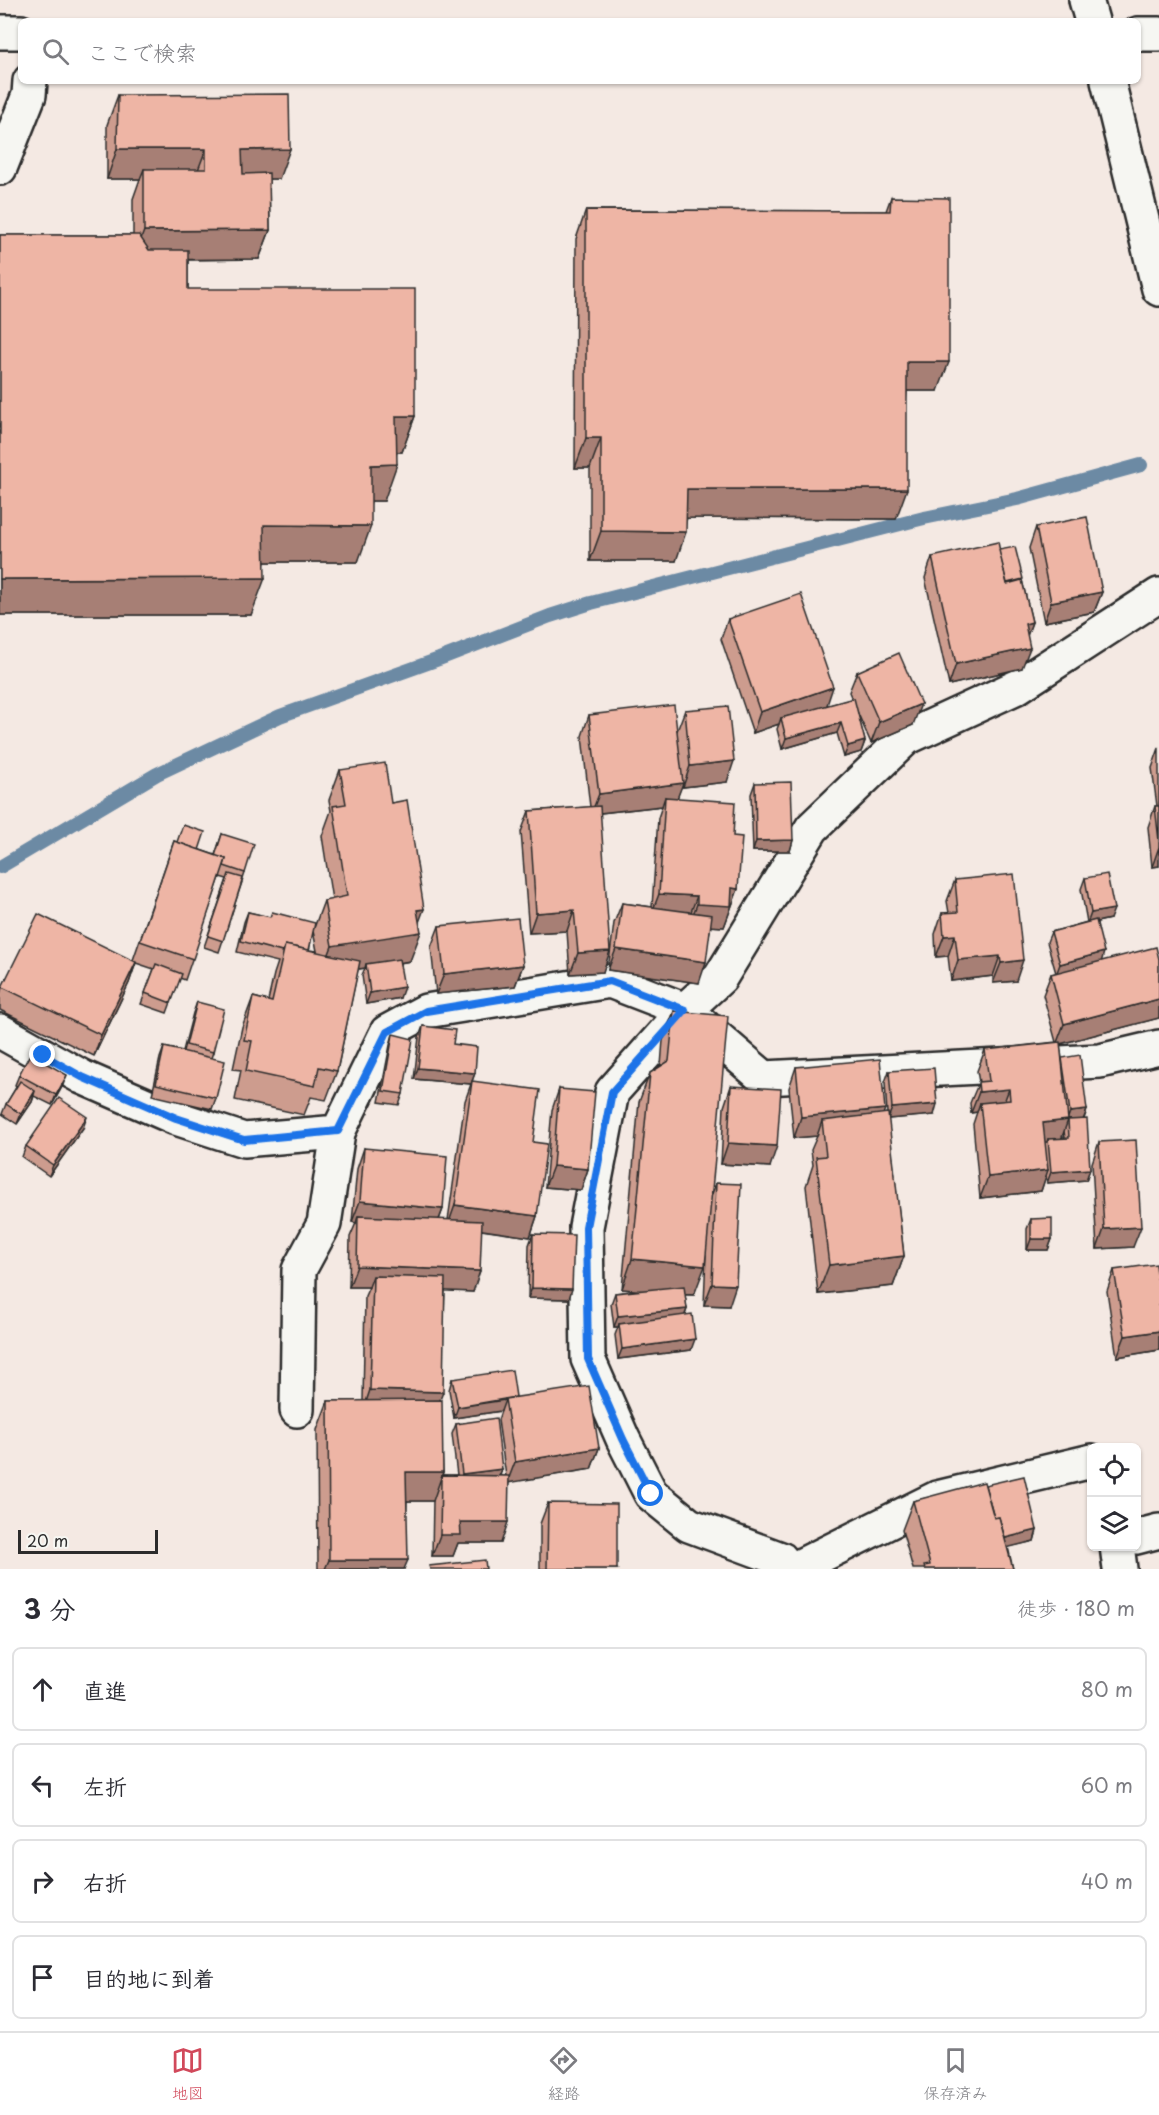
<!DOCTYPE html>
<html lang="ja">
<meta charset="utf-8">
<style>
:root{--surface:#fff;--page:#f2f2f3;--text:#2b2b33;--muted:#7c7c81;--line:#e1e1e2;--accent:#d1495b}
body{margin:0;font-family:"Playpen Sans","Klee One",sans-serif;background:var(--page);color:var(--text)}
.controls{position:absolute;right:18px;bottom:18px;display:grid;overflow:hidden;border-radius:9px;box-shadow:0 2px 4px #0004}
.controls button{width:54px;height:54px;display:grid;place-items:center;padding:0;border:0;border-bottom:2px solid var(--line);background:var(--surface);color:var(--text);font:30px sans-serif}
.scale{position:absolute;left:18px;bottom:15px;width:140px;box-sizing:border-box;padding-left:6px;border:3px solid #2b2b2b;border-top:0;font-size:16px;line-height:21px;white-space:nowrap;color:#2b2b2b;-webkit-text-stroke:4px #f6f6f2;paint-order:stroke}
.stop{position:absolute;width:18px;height:18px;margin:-14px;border:4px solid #1a73e8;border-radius:50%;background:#fff}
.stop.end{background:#1a73e8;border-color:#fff;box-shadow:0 2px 6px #0008}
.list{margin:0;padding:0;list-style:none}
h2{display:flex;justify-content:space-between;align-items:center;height:78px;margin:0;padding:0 24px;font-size:26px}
h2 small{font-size:20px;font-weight:400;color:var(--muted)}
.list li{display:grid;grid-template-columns:39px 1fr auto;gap:18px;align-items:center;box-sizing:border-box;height:84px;margin:0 12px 12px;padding:0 12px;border:2px solid var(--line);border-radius:9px}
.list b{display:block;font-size:22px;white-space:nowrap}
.list em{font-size:20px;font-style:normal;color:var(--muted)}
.icon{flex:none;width:33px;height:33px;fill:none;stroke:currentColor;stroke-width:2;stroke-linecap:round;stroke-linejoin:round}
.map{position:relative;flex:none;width:1159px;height:1569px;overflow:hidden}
.search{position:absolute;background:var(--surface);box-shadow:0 2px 4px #0004;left:18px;right:18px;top:18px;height:66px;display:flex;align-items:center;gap:15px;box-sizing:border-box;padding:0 21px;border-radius:9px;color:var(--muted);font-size:22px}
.sheet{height:462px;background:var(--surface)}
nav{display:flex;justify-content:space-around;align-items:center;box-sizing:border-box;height:84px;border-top:2px solid var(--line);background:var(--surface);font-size:16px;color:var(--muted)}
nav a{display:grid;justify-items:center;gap:3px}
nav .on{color:var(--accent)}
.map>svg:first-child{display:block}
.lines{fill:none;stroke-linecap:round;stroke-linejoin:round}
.stream{stroke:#6c8aa4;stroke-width:14}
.minor-casing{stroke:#2b2b2b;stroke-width:38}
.secondary-casing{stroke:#2b2b2b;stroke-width:38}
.trunk-casing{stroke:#2b2b2b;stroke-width:38}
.minor{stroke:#f6f6f2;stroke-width:33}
.secondary{stroke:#f6f6f2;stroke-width:33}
.trunk{stroke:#f6f6f2;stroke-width:33}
.wall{fill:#cd9c8e;stroke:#2b2b2b;stroke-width:1.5;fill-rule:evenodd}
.shaded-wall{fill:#a77f74;stroke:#2b2b2b;stroke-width:1.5}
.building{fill:#eeb5a5;stroke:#2b2b2b;stroke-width:1.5}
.route{stroke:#1a73e8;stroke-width:8}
</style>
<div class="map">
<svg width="1159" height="1569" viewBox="0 0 1159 1569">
<rect width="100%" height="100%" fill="#f4e9e3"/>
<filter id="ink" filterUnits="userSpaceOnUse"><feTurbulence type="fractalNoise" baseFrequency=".0167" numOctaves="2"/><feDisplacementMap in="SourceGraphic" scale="12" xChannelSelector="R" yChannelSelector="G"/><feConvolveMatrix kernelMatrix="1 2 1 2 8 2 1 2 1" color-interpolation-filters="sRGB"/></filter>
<g filter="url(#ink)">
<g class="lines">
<path class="stream" d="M 0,867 L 157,774 L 280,716 L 439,659 L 550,616 L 591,603 L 924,518 L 1017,499 L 1141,465"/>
<g class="minor-casing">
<g id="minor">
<path d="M 0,168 L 29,95 L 30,81"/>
<path d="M 0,1031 L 82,1077 L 176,1118 L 244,1140 L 338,1132 L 387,1032 L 426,1011 L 610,981 L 685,1010 L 764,1078 L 1100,1061 L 1159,1047"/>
<path d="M 297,1410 L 299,1270 L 324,1224 L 338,1132"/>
<path d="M 1136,1537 L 1159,1531"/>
<path d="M 1117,1546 L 1120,1569"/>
<path d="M 789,1569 L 781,1559 L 689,1525 L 651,1494 L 623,1439 L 588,1359 L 586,1227 L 612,1092 L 685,1010 L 720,978 L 812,828 L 906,738 L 1017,687 L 1159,595"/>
<path d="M 794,1569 L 937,1498 L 1092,1461"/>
</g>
</g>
<g class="secondary-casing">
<path id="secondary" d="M 1108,81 L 1159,289"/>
</g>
<g class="trunk-casing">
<g id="trunk">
<path d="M 1086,0 L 1092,21"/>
<path d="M 0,32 L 21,32"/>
<path d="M 1138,34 L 1159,34"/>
</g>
</g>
<use href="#minor" class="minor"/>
<use href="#secondary" class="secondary"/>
<use href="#trunk" class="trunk"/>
</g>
<g class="wall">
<path d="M 118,95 L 279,179 L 269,179 L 270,230 L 259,259 L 188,260 L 188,289 L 415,416 L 402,452 L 397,452 L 384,501 L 371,501 L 358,562 L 265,562 L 251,615 L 0,615 L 0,235 L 133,235 L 133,199 L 140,179 L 107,179 L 107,125 Z"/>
<path d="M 891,197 L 938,391 L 907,391 L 896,519 L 687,518 L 676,561 L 590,561 L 590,468 L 575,468 L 576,239 L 586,210 L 886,211 Z"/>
<path d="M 1036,527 L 1102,592 L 1094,612 L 1044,622 L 1029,548 Z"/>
<path d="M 1000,550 L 1022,580 L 1032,622 L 1027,635 L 1022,668 L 949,685 L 925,578 L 932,557 Z"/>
<path d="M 728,619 L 826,706 L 852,699 L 849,692 L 857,672 L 913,725 L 871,743 L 856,709 L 865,741 L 861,752 L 844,757 L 837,733 L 782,749 L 777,729 L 779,724 L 753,733 L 721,639 Z"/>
<path d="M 685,710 L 727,782 L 683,787 L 682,784 L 677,798 L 733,836 L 738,889 L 724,927 L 711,926 L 699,983 L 608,970 L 614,923 L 622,903 L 652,907 L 658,818 L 662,806 L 600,813 L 603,972 L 570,974 L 567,931 L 529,933 L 521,832 L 529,811 L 590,807 L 582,736 L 589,715 L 677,731 Z"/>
<path d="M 1159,748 L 1159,866 L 1152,867 L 1148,827 L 1155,806 L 1157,806 L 1152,768 Z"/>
<path d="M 340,770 L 391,803 L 419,922 L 410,961 L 400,963 L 400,998 L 366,1004 L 362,975 L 365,968 L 358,969 L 337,1071 L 326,1100 L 311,1097 L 304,1115 L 235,1100 L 241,1070 L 233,1069 L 242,1027 L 253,997 L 268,1001 L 274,974 L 278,962 L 237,952 L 244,922 L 248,912 L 314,928 L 324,901 L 332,900 L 322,836 L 331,811 L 329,800 ZM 313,931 L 317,951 L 309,950 Z"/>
<path d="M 755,783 L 793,840 L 790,851 L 753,851 L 751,794 Z"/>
<path d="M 222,834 L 245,873 L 219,952 L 204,947 L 227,879 L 220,877 L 185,980 L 180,978 L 167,1013 L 141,1004 L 154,969 L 136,963 L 129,983 L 94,1056 L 0,1010 L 0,994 L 2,987 L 133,960 L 174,841 L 215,855 Z"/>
<path d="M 1085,878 L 1110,919 L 1097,922 L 1101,961 L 1159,959 L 1159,1018 L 1060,1044 L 1062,1059 L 1087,1110 L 1084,1119 L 1090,1169 L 1086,1180 L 1047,1183 L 1046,1175 L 1041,1191 L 980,1198 L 973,1124 L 977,1112 L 971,1113 L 970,1103 L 979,1082 L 977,1071 L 985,1050 L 1056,1042 L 1043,995 L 1051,974 L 1056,973 L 1047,942 L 1051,932 L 1087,922 L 1081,889 ZM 1064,1131 L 1065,1138 L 1062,1138 Z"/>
<path d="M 955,880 L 1016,981 L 993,983 L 993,976 L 951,981 L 948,956 L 936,957 L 935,934 L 942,913 L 949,913 L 947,901 Z"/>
<path d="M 439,926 L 523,965 L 515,986 L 436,994 L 431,947 Z"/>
<path d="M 197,1002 L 213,1052 L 211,1058 L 216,1098 L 212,1109 L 152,1095 L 160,1058 L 164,1047 L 183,1051 L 193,1013 Z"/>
<path d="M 674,1011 L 712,1194 L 716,1183 L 729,1306 L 704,1305 L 706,1254 L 694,1295 L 685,1295 L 687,1309 L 685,1315 L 691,1350 L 618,1359 L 615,1335 L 618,1327 L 614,1327 L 611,1304 L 615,1293 L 640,1290 L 622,1289 L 639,1102 L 650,1073 L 661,1066 L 663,1040 Z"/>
<path d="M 423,1026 L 453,1044 L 475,1073 L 471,1084 L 414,1079 L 419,1037 Z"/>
<path d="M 393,1034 L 403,1094 L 399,1105 L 379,1102 L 390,1045 Z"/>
<path d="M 796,1067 L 883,1114 L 887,1113 L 885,1082 L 889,1071 L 934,1115 L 888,1119 L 904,1256 L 893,1286 L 818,1294 L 806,1186 L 813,1165 L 811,1150 L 817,1136 L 794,1138 L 789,1088 Z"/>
<path d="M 19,1075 L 63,1085 L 52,1105 L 34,1096 L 32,1102 L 17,1124 L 2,1114 L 6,1104 L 17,1086 L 15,1085 Z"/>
<path d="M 472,1081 L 533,1142 L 537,1216 L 530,1237 L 481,1230 L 473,1292 L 445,1290 L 440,1400 L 443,1472 L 442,1475 L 457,1475 L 452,1434 L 456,1424 L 502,1469 L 500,1476 L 506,1476 L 498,1420 L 501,1411 L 454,1418 L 449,1390 L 452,1379 L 516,1397 L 599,1448 L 591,1469 L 509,1482 L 501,1543 L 458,1543 L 453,1556 L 432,1556 L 433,1500 L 433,1501 L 407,1501 L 404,1569 L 318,1569 L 317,1430 L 328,1401 L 363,1401 L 365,1296 L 369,1287 L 349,1287 L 350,1237 L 356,1223 L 352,1222 L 357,1169 L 364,1148 L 443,1209 L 439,1220 L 448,1220 L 465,1101 Z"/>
<path d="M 731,1086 L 770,1167 L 721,1164 L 724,1107 Z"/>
<path d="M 559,1089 L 588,1169 L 581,1190 L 545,1187 L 552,1110 Z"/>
<path d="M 83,1128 L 49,1176 L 22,1157 L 26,1146 Z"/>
<path d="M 1099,1142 L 1133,1247 L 1097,1249 L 1092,1163 Z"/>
<path d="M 1031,1219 L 1052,1239 L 1048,1250 L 1027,1250 L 1027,1229 Z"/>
<path d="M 533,1234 L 569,1299 L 528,1298 L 529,1245 Z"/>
<path d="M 1114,1270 L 1159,1278 L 1159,1350 L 1117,1357 L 1107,1291 Z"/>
<path d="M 985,1485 L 1037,1530 L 1034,1541 L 1008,1547 L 1013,1569 L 913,1569 L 902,1530 L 913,1501 Z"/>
<path d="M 548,1503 L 617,1569 L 540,1569 L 540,1524 Z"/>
</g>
<g class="shaded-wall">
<path d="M 117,149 L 206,149 L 195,178 L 144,169 L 140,179 L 107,179 Z"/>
<path d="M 290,149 L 279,179 L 232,179 L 242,150 Z"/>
<path d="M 270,230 L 259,259 L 133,260 L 144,231 Z"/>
<path d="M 907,362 L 949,362 L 938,391 L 896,391 Z"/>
<path d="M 396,416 L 415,416 L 402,452 L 383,452 Z"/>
<path d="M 586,438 L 601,438 L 590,468 L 575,468 Z"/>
<path d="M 397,464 L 384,501 L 358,501 L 371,465 Z"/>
<path d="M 687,489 L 907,489 L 896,519 L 676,518 Z"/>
<path d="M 264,525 L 371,526 L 358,562 L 251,562 Z"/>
<path d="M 601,531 L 686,532 L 676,561 L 590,561 Z"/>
<path d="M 265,578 L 251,615 L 0,615 L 0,579 Z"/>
<path d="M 1102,592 L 1094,612 L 1044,622 L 1051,602 Z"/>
<path d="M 1032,622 L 1025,642 L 1025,624 Z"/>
<path d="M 1030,648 L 1022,668 L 949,685 L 956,664 Z"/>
<path d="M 833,687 L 826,708 L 781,718 L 779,724 L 753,733 L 760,712 Z"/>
<path d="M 921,704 L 913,725 L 871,743 L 879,722 Z"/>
<path d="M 841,723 L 837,733 L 782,749 L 786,738 Z"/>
<path d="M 865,741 L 861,752 L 844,757 L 848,746 Z"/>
<path d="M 734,761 L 727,782 L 683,787 L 690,766 Z"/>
<path d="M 683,783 L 675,804 L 665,797 L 662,806 L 591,814 L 599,794 Z"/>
<path d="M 793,840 L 790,851 L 753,851 L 756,841 Z"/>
<path d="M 1159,847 L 1159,866 L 1152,867 Z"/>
<path d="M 732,888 L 738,889 L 724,927 L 689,925 L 697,904 Z"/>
<path d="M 659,894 L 697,896 L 689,917 L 651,915 Z"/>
<path d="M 424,909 L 415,933 L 421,932 L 410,961 L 366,968 L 366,964 L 365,968 L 321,975 L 332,946 L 417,910 Z"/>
<path d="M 1114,909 L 1110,919 L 1087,924 L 1091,913 Z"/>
<path d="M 574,910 L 567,931 L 529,933 L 536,913 Z"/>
<path d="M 955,935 L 948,956 L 936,957 L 944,936 Z"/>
<path d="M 616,949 L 706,962 L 699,983 L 608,970 Z"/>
<path d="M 610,951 L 603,972 L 570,974 L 578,953 Z"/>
<path d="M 1104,952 L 1101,963 L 1056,975 L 1060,964 Z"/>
<path d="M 1000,956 L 993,976 L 951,981 L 958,960 Z"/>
<path d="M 1023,960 L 1016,981 L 993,983 L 1001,963 Z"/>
<path d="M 136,962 L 129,983 L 94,1056 L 101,1035 Z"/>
<path d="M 523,965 L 515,986 L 436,994 L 444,974 Z"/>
<path d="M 404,987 L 400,998 L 366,1004 L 370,993 Z"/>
<path d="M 1159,999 L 1159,1018 L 1056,1045 L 1064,1024 Z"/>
<path d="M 418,1068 L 475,1073 L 471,1084 L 414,1079 Z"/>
<path d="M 67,1075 L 63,1085 L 52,1105 L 56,1095 Z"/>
<path d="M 1009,1089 L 1001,1110 L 980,1103 L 977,1112 L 971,1113 L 979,1092 Z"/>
<path d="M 35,1091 L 32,1102 L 17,1124 L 21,1114 Z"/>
<path d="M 937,1104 L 934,1115 L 888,1119 L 892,1108 Z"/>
<path d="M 885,1109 L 877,1130 L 822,1121 L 817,1136 L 794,1138 L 801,1117 Z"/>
<path d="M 1087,1110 L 1083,1120 L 1068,1120 L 1061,1140 L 1048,1139 L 1047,1142 L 1035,1143 L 1043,1123 L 1067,1120 L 1070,1112 Z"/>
<path d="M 87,1117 L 83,1128 L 49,1176 L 53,1165 Z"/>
<path d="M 728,1143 L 777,1146 L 770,1167 L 721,1164 Z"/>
<path d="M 553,1166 L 588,1169 L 581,1190 L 545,1187 Z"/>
<path d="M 1090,1169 L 1086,1180 L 1047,1183 L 1051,1172 Z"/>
<path d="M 1048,1170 L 1041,1191 L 980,1198 L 988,1177 Z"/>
<path d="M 360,1201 L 443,1209 L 435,1230 L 358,1216 L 356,1223 L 352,1222 Z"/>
<path d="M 455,1205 L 537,1216 L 530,1237 L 448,1225 Z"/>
<path d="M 1141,1227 L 1133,1247 L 1097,1249 L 1104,1229 Z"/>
<path d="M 1031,1239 L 1052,1239 L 1048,1250 L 1027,1250 Z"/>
<path d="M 904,1256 L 893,1286 L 818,1294 L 829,1265 Z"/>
<path d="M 632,1259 L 705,1266 L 694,1295 L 622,1289 Z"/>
<path d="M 357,1266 L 480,1271 L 473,1292 L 373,1288 L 373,1276 L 369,1287 L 349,1287 Z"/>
<path d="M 712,1284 L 736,1285 L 729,1306 L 704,1305 Z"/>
<path d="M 532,1288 L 572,1289 L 569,1299 L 528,1298 Z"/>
<path d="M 687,1309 L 683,1320 L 619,1324 L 618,1327 L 614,1327 L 618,1316 Z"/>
<path d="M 1159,1331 L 1159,1350 L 1117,1357 L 1125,1336 Z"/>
<path d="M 695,1339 L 691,1350 L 618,1359 L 622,1349 Z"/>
<path d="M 370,1390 L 443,1392 L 435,1413 L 363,1411 Z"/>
<path d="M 505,1400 L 501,1411 L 454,1418 L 458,1407 Z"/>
<path d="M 599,1448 L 591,1469 L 507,1483 L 515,1462 Z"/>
<path d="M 502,1469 L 498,1479 L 459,1485 L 462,1474 Z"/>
<path d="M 406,1472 L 443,1472 L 433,1501 L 396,1501 Z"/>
<path d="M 460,1522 L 508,1522 L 501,1543 L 458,1543 L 453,1556 L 432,1556 L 440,1535 Z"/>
<path d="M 1037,1530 L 1034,1541 L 994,1551 L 998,1540 Z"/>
<path d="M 329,1560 L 408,1560 L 404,1569 L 325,1569 Z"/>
</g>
<g class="building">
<path d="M 289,94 L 290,149 L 242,150 L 243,174 L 269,173 L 270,230 L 144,231 L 144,169 L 206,169 L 206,149 L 117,149 L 118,95 Z"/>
<path d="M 891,197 L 949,198 L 949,362 L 907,362 L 907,489 L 687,489 L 686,532 L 601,531 L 601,438 L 586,438 L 586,210 L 890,211 Z"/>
<path d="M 0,235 L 139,235 L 149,250 L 188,250 L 188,289 L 415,289 L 415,416 L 396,416 L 397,464 L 371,465 L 371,526 L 264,525 L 265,578 L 0,579 Z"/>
<path d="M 1087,517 L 1102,592 L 1051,602 L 1036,527 Z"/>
<path d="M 998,542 L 1007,584 L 1022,580 L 1032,622 L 1025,624 L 1030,648 L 956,664 L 932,557 Z"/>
<path d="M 1015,547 L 1023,579 L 1007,583 L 999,550 Z"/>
<path d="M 801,594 L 833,687 L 760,712 L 728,619 Z"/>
<path d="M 899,653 L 921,704 L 879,722 L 857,672 Z"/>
<path d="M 854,698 L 865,741 L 848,746 L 841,723 L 786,738 L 781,718 Z"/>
<path d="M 674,705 L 683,783 L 599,794 L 589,715 Z"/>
<path d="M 728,706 L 734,761 L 690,766 L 685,710 Z"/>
<path d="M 385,763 L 391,803 L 407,800 L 424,909 L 417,910 L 421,932 L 332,946 L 324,901 L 347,896 L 333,806 L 346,804 L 340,770 Z"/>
<path d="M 791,782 L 793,840 L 756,841 L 755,783 Z"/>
<path d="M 665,797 L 735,802 L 733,836 L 742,837 L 738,889 L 732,888 L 731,906 L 697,904 L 697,896 L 659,894 Z"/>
<path d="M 600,806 L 610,951 L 578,953 L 574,910 L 536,913 L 529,811 Z"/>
<path d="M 1155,806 L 1159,806 L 1159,841 Z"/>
<path d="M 183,825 L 205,832 L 199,850 L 177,842 Z"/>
<path d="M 222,834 L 254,844 L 245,873 L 224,866 L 226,859 L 215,856 Z"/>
<path d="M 174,841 L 226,859 L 193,959 L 140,941 Z"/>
<path d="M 229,874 L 243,878 L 223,941 L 208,936 Z"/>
<path d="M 1014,874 L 1023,960 L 1001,963 L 1000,956 L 958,960 L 955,935 L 944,936 L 942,913 L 958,912 L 955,880 Z"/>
<path d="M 1107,874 L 1114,909 L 1091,913 L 1085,878 Z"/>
<path d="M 622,903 L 712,915 L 706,962 L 616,949 Z"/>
<path d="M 248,912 L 270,917 L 272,912 L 315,923 L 309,950 L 285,945 L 282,952 L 241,941 Z"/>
<path d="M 38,914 L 136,962 L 101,1035 L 2,987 Z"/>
<path d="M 518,918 L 523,965 L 444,974 L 439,926 Z"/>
<path d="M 1096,920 L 1104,952 L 1060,964 L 1051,932 Z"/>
<path d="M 285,945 L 360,961 L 337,1071 L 319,1067 L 315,1086 L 246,1071 L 252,1041 L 244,1040 L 253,997 L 272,1002 Z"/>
<path d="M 1156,947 L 1159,959 L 1159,999 L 1064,1024 L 1051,974 Z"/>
<path d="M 399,959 L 404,987 L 370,993 L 366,964 Z"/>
<path d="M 156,964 L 182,974 L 171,1003 L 145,993 Z"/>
<path d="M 197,1002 L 224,1009 L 213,1052 L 186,1045 Z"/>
<path d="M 674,1011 L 728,1016 L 705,1266 L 632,1259 L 650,1073 L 669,1061 Z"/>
<path d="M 423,1026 L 455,1030 L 453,1044 L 477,1047 L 475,1073 L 418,1068 Z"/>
<path d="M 393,1034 L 413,1039 L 403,1094 L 383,1091 Z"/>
<path d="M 1060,1042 L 1068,1120 L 1043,1123 L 1048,1170 L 988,1177 L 980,1103 L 1010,1100 L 1009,1089 L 979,1092 L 978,1082 L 989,1081 L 985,1050 Z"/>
<path d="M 164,1047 L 225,1061 L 216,1098 L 156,1084 Z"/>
<path d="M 30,1054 L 67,1075 L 56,1095 L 19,1075 Z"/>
<path d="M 1080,1055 L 1087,1110 L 1070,1112 L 1062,1058 Z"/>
<path d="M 880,1059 L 885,1109 L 801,1117 L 796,1067 Z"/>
<path d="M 934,1068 L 937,1104 L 892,1108 L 889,1071 Z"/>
<path d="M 20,1081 L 35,1091 L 21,1114 L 6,1104 Z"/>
<path d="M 472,1081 L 540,1090 L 533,1142 L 547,1144 L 537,1216 L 455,1205 Z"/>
<path d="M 731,1086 L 781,1089 L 777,1146 L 728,1143 Z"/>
<path d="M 559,1089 L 595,1092 L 588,1169 L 553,1166 Z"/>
<path d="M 59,1098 L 87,1117 L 53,1165 L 26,1146 Z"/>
<path d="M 888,1113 L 904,1256 L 829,1265 L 816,1157 L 826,1156 L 822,1121 Z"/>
<path d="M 1087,1119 L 1090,1169 L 1051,1172 L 1048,1139 L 1069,1138 L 1068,1120 Z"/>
<path d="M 1136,1140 L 1141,1227 L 1104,1229 L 1099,1142 Z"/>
<path d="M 364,1148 L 447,1156 L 443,1209 L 360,1201 Z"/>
<path d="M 716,1183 L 741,1184 L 736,1285 L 712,1284 Z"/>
<path d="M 358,1216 L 482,1221 L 480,1271 L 357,1266 Z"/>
<path d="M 1052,1218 L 1052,1239 L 1031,1239 L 1031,1219 Z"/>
<path d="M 533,1234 L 574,1235 L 572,1289 L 532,1288 Z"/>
<path d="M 1156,1264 L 1157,1278 L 1159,1278 L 1159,1331 L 1125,1336 L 1114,1270 Z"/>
<path d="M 373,1276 L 445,1278 L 443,1392 L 370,1390 Z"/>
<path d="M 684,1286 L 687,1309 L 618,1316 L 615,1293 Z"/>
<path d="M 692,1314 L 695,1339 L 622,1349 L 619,1324 Z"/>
<path d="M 512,1370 L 516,1397 L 458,1407 L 452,1379 Z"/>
<path d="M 589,1386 L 599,1448 L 515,1462 L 505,1399 Z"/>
<path d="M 442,1400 L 443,1472 L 406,1472 L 408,1560 L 329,1560 L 328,1401 Z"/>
<path d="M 496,1418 L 502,1469 L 462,1474 L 456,1424 Z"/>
<path d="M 442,1475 L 509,1476 L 508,1522 L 460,1522 L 461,1535 L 440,1535 L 441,1479 Z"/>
<path d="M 1024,1476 L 1037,1530 L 1005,1538 L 999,1517 L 994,1518 L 985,1485 Z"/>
<path d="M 984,1482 L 994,1518 L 999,1517 L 1013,1569 L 925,1569 L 924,1566 L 930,1565 L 913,1501 Z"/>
<path d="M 548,1503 L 617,1504 L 617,1569 L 547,1569 Z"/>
<path d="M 485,1560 L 486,1569 L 430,1569 L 429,1566 Z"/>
</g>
</g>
<g class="lines" filter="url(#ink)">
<path class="route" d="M 43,1055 L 82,1077 L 176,1118 L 244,1140 L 338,1131 L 387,1032 L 426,1011 L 610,981 L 685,1010 L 612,1092 L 586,1227 L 588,1359 L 623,1439 L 651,1494"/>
</g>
</svg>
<div class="controls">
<button><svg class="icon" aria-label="locate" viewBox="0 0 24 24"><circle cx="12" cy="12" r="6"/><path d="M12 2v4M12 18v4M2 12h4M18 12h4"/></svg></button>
<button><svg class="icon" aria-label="layers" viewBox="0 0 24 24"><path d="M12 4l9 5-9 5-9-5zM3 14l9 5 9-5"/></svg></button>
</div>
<div class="scale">20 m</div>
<div class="stop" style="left:651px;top:1494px"></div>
<div class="stop end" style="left:43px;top:1055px"></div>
<div class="search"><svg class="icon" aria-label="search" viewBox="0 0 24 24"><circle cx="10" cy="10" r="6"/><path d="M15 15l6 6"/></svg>ここで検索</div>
</div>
<section class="sheet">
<h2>3 分<small>徒歩 · 180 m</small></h2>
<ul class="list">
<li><svg class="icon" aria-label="ahead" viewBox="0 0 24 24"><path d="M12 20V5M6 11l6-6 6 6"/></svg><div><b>直進</b></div><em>80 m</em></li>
<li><svg class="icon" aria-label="left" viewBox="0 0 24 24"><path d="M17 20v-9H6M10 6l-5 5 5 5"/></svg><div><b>左折</b></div><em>60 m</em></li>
<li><svg class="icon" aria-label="right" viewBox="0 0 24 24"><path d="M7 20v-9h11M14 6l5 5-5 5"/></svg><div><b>右折</b></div><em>40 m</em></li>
<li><svg class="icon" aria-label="arrive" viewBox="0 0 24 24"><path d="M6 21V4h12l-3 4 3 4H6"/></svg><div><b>目的地に到着</b></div></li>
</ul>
</section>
<nav>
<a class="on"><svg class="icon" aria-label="map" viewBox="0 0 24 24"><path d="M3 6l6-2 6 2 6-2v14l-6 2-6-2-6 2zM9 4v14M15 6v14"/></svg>地図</a>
<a><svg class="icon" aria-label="directions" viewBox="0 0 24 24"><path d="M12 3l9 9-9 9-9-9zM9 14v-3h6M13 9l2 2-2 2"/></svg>経路</a>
<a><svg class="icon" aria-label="saved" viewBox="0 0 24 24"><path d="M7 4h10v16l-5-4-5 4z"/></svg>保存済み</a>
</nav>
